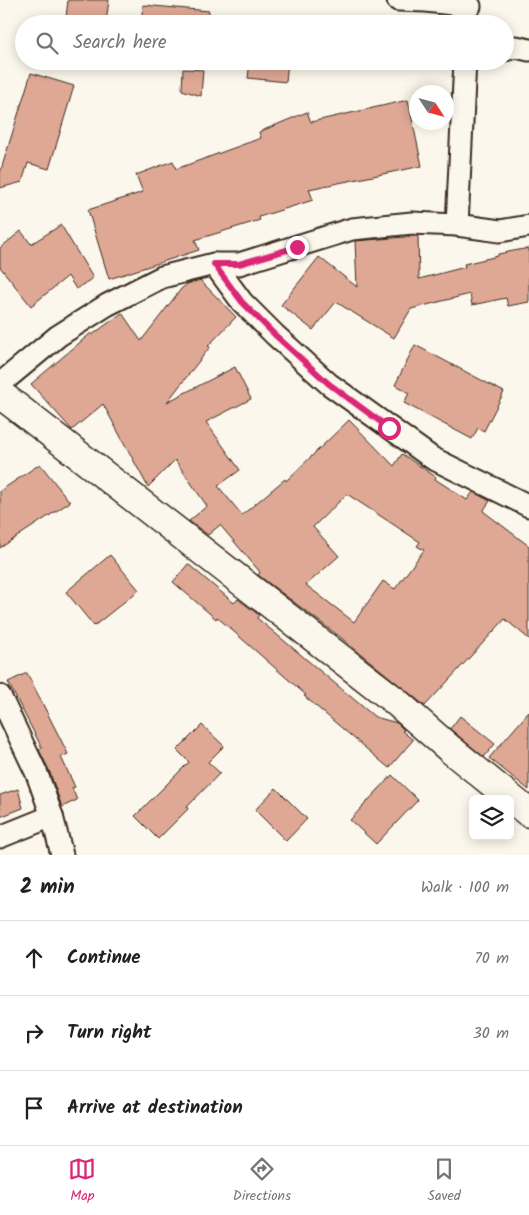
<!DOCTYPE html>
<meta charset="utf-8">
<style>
:root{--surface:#fff;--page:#f6f6f6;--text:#202124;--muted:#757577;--line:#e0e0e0;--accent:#db2777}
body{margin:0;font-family:Kalam,sans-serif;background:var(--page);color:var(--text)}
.controls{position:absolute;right:15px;bottom:15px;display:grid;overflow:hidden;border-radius:8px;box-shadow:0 2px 12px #0003}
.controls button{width:45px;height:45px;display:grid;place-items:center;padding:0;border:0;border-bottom:1px solid var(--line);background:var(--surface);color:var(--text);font:25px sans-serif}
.compass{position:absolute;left:409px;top:85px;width:45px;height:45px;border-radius:50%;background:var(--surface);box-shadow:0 2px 12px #0003;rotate:126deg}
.stop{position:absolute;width:15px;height:15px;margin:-11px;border:4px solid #db2777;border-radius:50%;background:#fff}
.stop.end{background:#db2777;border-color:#fff;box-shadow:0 1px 5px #0008}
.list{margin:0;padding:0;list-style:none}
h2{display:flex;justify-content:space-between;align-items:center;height:65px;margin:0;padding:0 20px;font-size:21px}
h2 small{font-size:16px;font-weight:400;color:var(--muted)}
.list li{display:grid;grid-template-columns:32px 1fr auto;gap:15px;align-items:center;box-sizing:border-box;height:75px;padding:0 20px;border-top:1px solid var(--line)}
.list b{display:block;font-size:19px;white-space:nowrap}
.list em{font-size:16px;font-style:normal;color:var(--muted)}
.icon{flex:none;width:28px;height:28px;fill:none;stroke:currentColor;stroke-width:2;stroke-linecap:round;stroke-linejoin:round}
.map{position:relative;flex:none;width:529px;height:855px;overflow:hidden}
.search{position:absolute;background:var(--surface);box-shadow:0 2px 12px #0003;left:15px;right:15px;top:15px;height:55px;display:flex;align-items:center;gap:12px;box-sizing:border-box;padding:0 18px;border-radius:28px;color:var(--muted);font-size:19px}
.sheet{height:290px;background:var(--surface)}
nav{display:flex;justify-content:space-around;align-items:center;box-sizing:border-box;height:70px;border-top:1px solid var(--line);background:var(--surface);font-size:14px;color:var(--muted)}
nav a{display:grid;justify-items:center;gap:2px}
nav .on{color:var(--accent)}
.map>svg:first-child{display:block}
.building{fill:#dea895;stroke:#3b2a1e;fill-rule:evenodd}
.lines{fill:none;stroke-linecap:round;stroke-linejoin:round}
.street-casing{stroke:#3b2a1e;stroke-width:25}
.secondary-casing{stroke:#3b2a1e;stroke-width:31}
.street{stroke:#fbf7ec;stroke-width:21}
.secondary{stroke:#fbf7ec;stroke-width:28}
.route{stroke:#db2777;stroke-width:6}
</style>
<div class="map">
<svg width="529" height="855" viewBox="0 0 529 855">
<rect width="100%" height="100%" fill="#fbf7ec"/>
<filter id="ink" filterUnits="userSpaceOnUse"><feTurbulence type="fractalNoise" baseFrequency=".02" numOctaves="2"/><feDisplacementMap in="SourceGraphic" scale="10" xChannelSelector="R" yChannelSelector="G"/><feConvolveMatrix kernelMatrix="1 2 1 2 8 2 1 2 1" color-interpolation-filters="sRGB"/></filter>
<g filter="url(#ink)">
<g class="building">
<path d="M 68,0 L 109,0 L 106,22 L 66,18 Z"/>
<path d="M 143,5 L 209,11 L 208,24 L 141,24 Z"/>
<path d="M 250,61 L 288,61 L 286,82 L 248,78 Z"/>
<path d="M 183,69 L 203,70 L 201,96 L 182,90 Z"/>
<path d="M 31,73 L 74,86 L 49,169 L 28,163 L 22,182 L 0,188 L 0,173 Z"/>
<path d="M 408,100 L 422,166 L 309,189 L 313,200 L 259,217 L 260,220 L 195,240 L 199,250 L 109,279 L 88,210 L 143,192 L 136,175 L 173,161 L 176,169 L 261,138 L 259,132 L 307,112 L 311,122 Z"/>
<path d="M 61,225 L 93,278 L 76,289 L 68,276 L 31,306 L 0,267 L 0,248 L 21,231 L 31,244 Z"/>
<path d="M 418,236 L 419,279 L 465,267 L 464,264 L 498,256 L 498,254 L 529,248 L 529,302 L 508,306 L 506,298 L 472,305 L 470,294 L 411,309 L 394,338 L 336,302 L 313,330 L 281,305 L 319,257 L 357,287 L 355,241 Z"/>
<path d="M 200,280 L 236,317 L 208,346 L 210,347 L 167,402 L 235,367 L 251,399 L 206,422 L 240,470 L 218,486 L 242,515 L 285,479 L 286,481 L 349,420 L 394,466 L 402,454 L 436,477 L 435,479 L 467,500 L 473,492 L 490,501 L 483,511 L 529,546 L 529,639 L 505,619 L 425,706 L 340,637 L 258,575 L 260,572 L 220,525 L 208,535 L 189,521 L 207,506 L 175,460 L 148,487 L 103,404 L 72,430 L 31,384 L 91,333 L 92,335 L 122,313 L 141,341 L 181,289 L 187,284 ZM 347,494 L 420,542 L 417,546 L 424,550 L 395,589 L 383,581 L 354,622 L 306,585 L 339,556 L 313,527 Z"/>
<path d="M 415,345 L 504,392 L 484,431 L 478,428 L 472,439 L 404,403 L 409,393 L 395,385 Z"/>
<path d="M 40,464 L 70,502 L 0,548 L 0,491 Z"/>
<path d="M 110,555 L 139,590 L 94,626 L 66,592 Z"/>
<path d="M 188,564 L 234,603 L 238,599 L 259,615 L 257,618 L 375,717 L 397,723 L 404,730 L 402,731 L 413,740 L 389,768 L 304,696 L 306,695 L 217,617 L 216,619 L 173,582 Z"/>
<path d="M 27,673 L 68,754 L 61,757 L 75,787 L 72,788 L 77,800 L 62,807 L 49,770 L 39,750 L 42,748 L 8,682 Z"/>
<path d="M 529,712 L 529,790 L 489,758 Z"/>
<path d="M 460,716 L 495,744 L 484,757 L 450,729 Z"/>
<path d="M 202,725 L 224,746 L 208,762 L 220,773 L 187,807 L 188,809 L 158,839 L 135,816 L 189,762 L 177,750 Z"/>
<path d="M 392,775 L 418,800 L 376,844 L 350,820 Z"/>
<path d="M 276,788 L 307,819 L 286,841 L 255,810 Z"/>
<path d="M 18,789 L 23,808 L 0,817 L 0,795 Z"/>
</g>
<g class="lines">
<g class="street-casing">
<g id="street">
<path d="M 398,0 L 426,1 L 470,6"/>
<path d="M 505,50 L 516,47 L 529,50"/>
<path d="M 457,225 L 465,61"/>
<path d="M 214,264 L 242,302 L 275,335 L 329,384 L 432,458 L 529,506"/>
<path d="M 0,384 L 58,336 L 107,305 L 162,277 L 214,264 L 239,264 L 352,229 L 412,223 L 457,225 L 500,231 L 529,226"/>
<path d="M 0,696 L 37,774 L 52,816 L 62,855"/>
<path d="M 0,837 L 52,816"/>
</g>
</g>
<g class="secondary-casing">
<path id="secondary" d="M 0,394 L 394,700 L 450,749 L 529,813"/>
</g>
<use href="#street" class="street"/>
<use href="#secondary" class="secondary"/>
</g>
</g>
<g class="lines" filter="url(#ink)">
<path class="route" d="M 297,247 L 239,264 L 214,264 L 242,302 L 275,335 L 329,384 L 389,428"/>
</g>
</svg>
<div class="controls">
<button><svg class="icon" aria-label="layers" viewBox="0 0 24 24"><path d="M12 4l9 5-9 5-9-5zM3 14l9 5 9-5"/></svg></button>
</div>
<svg class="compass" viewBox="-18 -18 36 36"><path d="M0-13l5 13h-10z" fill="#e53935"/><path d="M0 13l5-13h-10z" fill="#757577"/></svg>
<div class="stop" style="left:389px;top:428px"></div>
<div class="stop end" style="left:297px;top:247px"></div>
<div class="search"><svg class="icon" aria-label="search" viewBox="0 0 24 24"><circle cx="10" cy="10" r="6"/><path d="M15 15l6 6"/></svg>Search here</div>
</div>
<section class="sheet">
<h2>2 min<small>Walk · 100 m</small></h2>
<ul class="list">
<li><svg class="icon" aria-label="ahead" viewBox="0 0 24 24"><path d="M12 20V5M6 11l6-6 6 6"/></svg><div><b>Continue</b></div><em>70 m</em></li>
<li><svg class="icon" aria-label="right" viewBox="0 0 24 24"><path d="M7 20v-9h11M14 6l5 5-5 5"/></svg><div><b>Turn right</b></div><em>30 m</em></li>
<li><svg class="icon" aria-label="arrive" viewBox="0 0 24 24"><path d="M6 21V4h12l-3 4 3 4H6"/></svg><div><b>Arrive at destination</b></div></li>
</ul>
</section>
<nav>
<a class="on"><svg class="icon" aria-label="map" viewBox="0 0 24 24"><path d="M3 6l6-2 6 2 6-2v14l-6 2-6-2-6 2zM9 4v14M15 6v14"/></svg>Map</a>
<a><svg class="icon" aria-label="directions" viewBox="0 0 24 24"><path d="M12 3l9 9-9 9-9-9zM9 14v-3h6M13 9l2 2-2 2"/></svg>Directions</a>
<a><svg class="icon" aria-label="saved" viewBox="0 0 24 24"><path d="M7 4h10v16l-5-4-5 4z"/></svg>Saved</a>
</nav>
